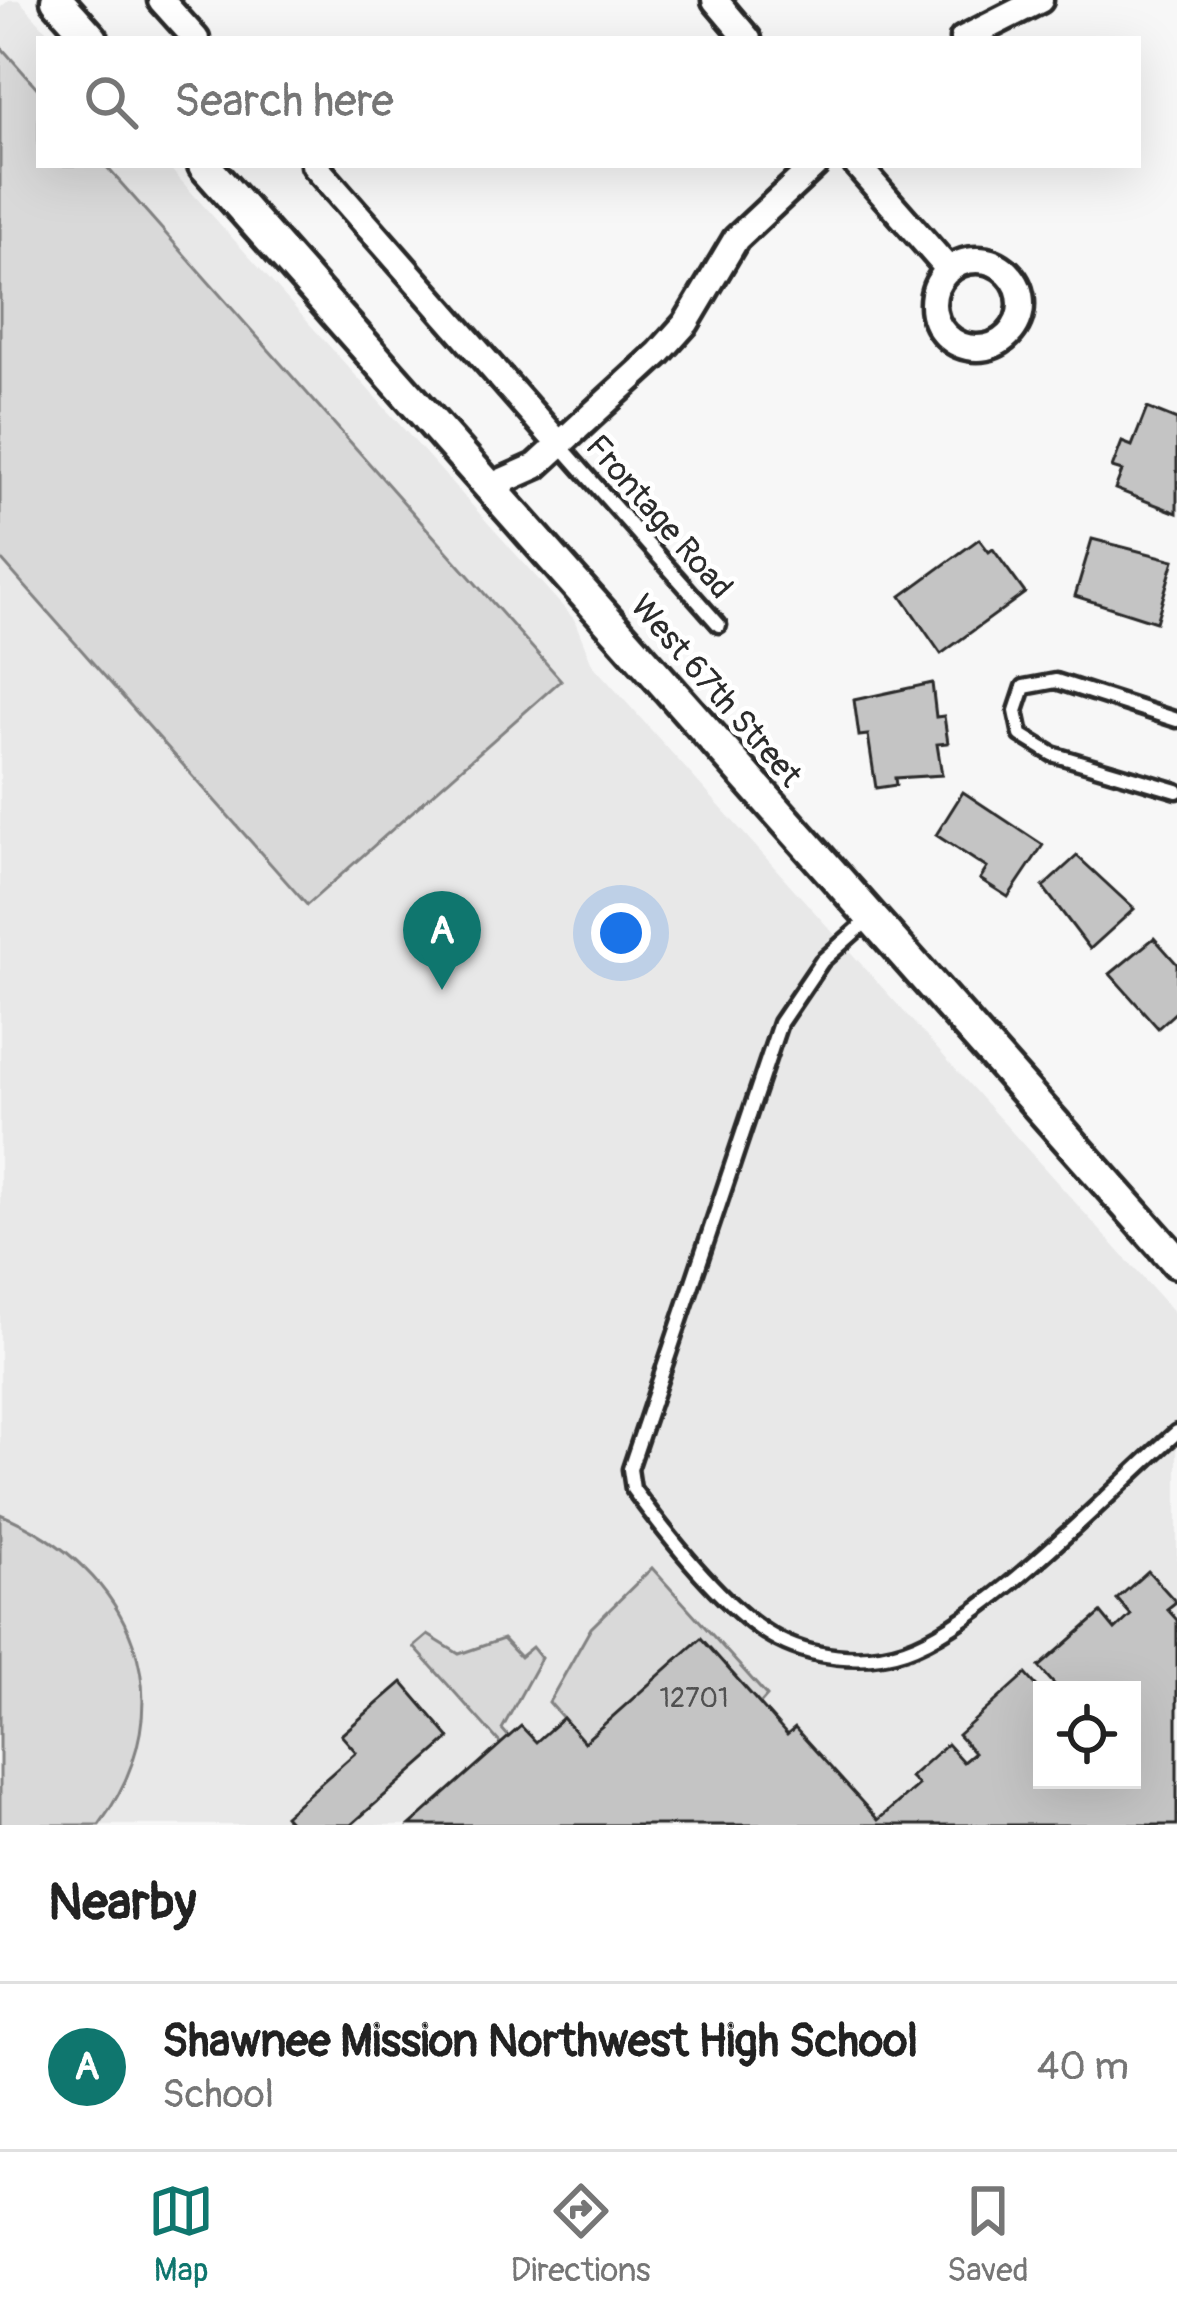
<!DOCTYPE html>
<style>
:root{--surface:#fff;--page:#f6f6f6;--text:#222;--muted:#767676;--line:#e0e0e0;--accent:#0f766e}
body{margin:0;font-family:Pangolin,sans-serif;background:var(--page);color:var(--text)}
.controls{position:absolute;right:36px;bottom:36px;display:grid;overflow:hidden;border-radius:0px;box-shadow:0 12px 48px #0002}
.controls button{width:108px;height:108px;display:grid;place-items:center;padding:0;border:0;border-bottom:3px solid var(--line);background:var(--surface);color:var(--text);font:60px sans-serif}
.you{position:absolute;left:621px;top:933px;width:42px;height:42px;margin:-30px;border:9px solid #fff;border-radius:50%;background:#1a73e8;box-shadow:0 0 0 18px #1a73e833}
.badge{display:grid;place-items:center;width:78px;height:78px;border-radius:50%;background:var(--accent);color:#fff;font-size:39px;font-weight:700}
.pin{position:absolute;translate:-50% -99px;filter:drop-shadow(0 3px 6px #0008)}
.pin::after{content:'';position:absolute;top:63px;width:42px;height:36px;background:inherit;clip-path:polygon(0 0,100% 0,50% 100%)}
.list{margin:0;padding:0;list-style:none}
h2{display:flex;justify-content:space-between;align-items:center;height:156px;margin:0;padding:0 48px;font-size:51px}
h2 small{font-size:39px;font-weight:400;color:var(--muted)}
.list li{display:grid;grid-template-columns:78px 1fr auto;gap:36px;align-items:center;box-sizing:border-box;height:168px;padding:0 48px;border-top:3px solid var(--line)}
.list b{display:block;font-size:45px;white-space:nowrap}
.list p{margin:0;font-size:39px;white-space:nowrap;color:var(--muted)}
.list em{font-size:39px;font-style:normal;color:var(--muted)}
.icon{flex:none;width:66px;height:66px;fill:none;stroke:currentColor;stroke-width:2;stroke-linecap:round;stroke-linejoin:round}
.map{position:relative;flex:none;width:1177px;height:1825px;overflow:hidden}
.search{position:absolute;background:var(--surface);box-shadow:0 12px 48px #0002;left:36px;right:36px;top:36px;height:132px;display:flex;align-items:center;gap:30px;box-sizing:border-box;padding:0 42px;border-radius:0px;color:var(--muted);font-size:45px}
.sheet{height:324px;background:var(--surface)}
nav{display:flex;justify-content:space-around;align-items:center;box-sizing:border-box;height:168px;border-top:3px solid var(--line);background:var(--surface);font-size:33px;color:var(--muted)}
nav a{display:grid;justify-items:center;gap:6px}
nav .on{color:var(--accent)}
.map>svg:first-child{display:block}
.built{fill:#e8e8e8;fill-rule:evenodd}
.green{fill:#d9d9d9;stroke:#828282;stroke-width:3}
.building{fill:#c4c4c4;stroke:#2b2b2b;stroke-width:3}
.lines{fill:none;stroke-linecap:round;stroke-linejoin:round}
.service-casing{stroke:#2b2b2b;stroke-width:21}
.minor-casing{stroke:#2b2b2b;stroke-width:33}
.tertiary-casing{stroke:#2b2b2b;stroke-width:39}
.service{stroke:#fff;stroke-width:12}
.minor{stroke:#fff;stroke-width:24}
.tertiary{stroke:#fff;stroke-width:30}
.labels{text-anchor:middle;dominant-baseline:central;stroke-width:10;stroke-linejoin:round;paint-order:stroke}
.number-label{font-size:27px;fill:#515151}
.street-label{font-size:33px;fill:#2b2b2b;stroke:#fff}
</style>
<div class="map">
<svg width="1177" height="1825" viewBox="0 0 1177 1825">
<rect width="100%" height="100%" fill="#f7f7f7"/>
<filter id="ink" filterUnits="userSpaceOnUse"><feTurbulence type="fractalNoise" baseFrequency=".00833" numOctaves="2"/><feDisplacementMap in="SourceGraphic" scale="24" xChannelSelector="R" yChannelSelector="G"/><feConvolveMatrix kernelMatrix="1 2 1 2 8 2 1 2 1" color-interpolation-filters="sRGB"/></filter>
<g filter="url(#ink)">
<path class="built" d="M 9,0 L 19,0 L 54,39 L 39,39 L 39,165 L 167,165 L 574,619 L 592,664 L 1177,1316 L 1177,1825 L 0,1825 L 0,8 ZM 1042,1690 L 1132,1690 L 1132,1780 L 1042,1780 Z"/>
<g class="green">
<path d="M 0,46 L 39,90 L 39,165 L 105,165 L 561,680 L 307,905 L 0,558 Z"/>
<path d="M 0,1514 C 133,1568 189,1702 99,1825 L 0,1825 Z"/>
<path d="M 652,1568 L 767,1696 L 760,1704 L 701,1638 L 584,1742 L 549,1702 L 591,1628 Z"/>
<path d="M 428,1635 L 459,1654 L 503,1639 L 520,1657 L 532,1647 L 541,1658 L 502,1729 L 509,1737 L 501,1744 L 414,1647 Z"/>
</g>
<g class="building">
<path d="M 1147,408 L 1177,420 L 1177,513 L 1115,489 L 1122,471 L 1112,468 L 1122,442 L 1132,446 Z"/>
<path d="M 979,539 L 989,552 L 993,549 L 1025,593 L 941,654 L 901,596 Z"/>
<path d="M 1092,539 L 1174,560 L 1156,622 L 1075,596 Z"/>
<path d="M 932,683 L 936,717 L 944,716 L 948,743 L 937,744 L 942,775 L 895,778 L 896,785 L 876,788 L 868,735 L 859,736 L 854,700 Z"/>
<path d="M 963,792 L 1043,845 L 1008,897 L 980,879 L 987,868 L 936,835 Z"/>
<path d="M 1077,856 L 1134,909 L 1090,949 L 1043,887 Z"/>
<path d="M 1154,938 L 1177,964 L 1177,1011 L 1158,1028 L 1110,974 Z"/>
<path d="M 1148,1571 L 1176,1602 L 1167,1609 L 1177,1620 L 1177,1825 L 410,1825 L 521,1726 L 536,1742 L 563,1718 L 584,1742 L 701,1638 L 787,1735 L 795,1728 L 878,1820 L 918,1785 L 910,1777 L 947,1744 L 963,1762 L 974,1753 L 958,1735 L 1026,1674 L 1042,1692 L 1042,1780 L 1132,1780 L 1132,1690 L 1047,1690 L 1054,1684 L 1039,1667 L 1101,1613 L 1115,1630 L 1131,1615 L 1117,1599 Z"/>
<path d="M 402,1682 L 450,1738 L 351,1825 L 292,1825 L 284,1816 L 356,1752 L 341,1735 Z"/>
</g>
<g class="lines">
<g class="service-casing">
<g id="service">
<path d="M 559,444 L 719,625"/>
<path d="M 1177,720 L 1056,681 L 1024,687 L 1016,711 L 1021,735 L 1052,754 L 1177,791"/>
<path d="M 869,919 L 822,961 L 780,1023 L 630,1469 L 633,1489 C 666,1534 723,1608 772,1636 C 809,1658 864,1664 905,1650 C 985,1623 1110,1491 1177,1432"/>
</g>
</g>
<g class="minor-casing">
<g id="minor">
<path d="M 161,0 L 196,39"/>
<path d="M 715,0 L 748,39"/>
<path d="M 963,39 L 1040,0"/>
<path d="M 314,165 L 559,444"/>
<path d="M 857,165 L 949,270"/>
<circle cx="977" cy="304" r="44"/>
<path d="M 491,486 L 536,466 L 659,353 L 686,323 L 736,239 L 815,165"/>
</g>
</g>
<g class="tertiary-casing">
<g id="tertiary">
<path d="M 57,0 L 92,39"/>
<path d="M 204,165 L 1177,1262"/>
</g>
</g>
<use href="#service" class="service"/>
<use href="#minor" class="minor"/>
<use href="#tertiary" class="tertiary"/>
</g>
</g>
<g class="labels">
<g class="number-label">
<text x="694" y="1698">12701</text>
</g>
<g class="street-label">
<text transform="translate(659 517) rotate(49)">Frontage Road</text>
<text transform="translate(716 691) rotate(49)">West 67th Street</text>
</g>
</g>
</svg>
<div class="controls">
<button><svg class="icon" aria-label="locate" viewBox="0 0 24 24"><circle cx="12" cy="12" r="6"/><path d="M12 2v4M12 18v4M2 12h4M18 12h4"/></svg></button>
</div>
<div class="you"></div>
<div class="pin badge" style="left:442px;top:990px">A</div>
<div class="search"><svg class="icon" aria-label="search" viewBox="0 0 24 24"><circle cx="10" cy="10" r="6"/><path d="M15 15l6 6"/></svg>Search here</div>
</div>
<section class="sheet">
<h2>Nearby<small></small></h2>
<ul class="list">
<li><span class="badge">A</span><div><b>Shawnee Mission Northwest High School</b><p>School</p></div><em>40 m</em></li>
</ul>
</section>
<nav>
<a class="on"><svg class="icon" aria-label="map" viewBox="0 0 24 24"><path d="M3 6l6-2 6 2 6-2v14l-6 2-6-2-6 2zM9 4v14M15 6v14"/></svg>Map</a>
<a><svg class="icon" aria-label="directions" viewBox="0 0 24 24"><path d="M12 3l9 9-9 9-9-9zM9 14v-3h6M13 9l2 2-2 2"/></svg>Directions</a>
<a><svg class="icon" aria-label="saved" viewBox="0 0 24 24"><path d="M7 4h10v16l-5-4-5 4z"/></svg>Saved</a>
</nav>
